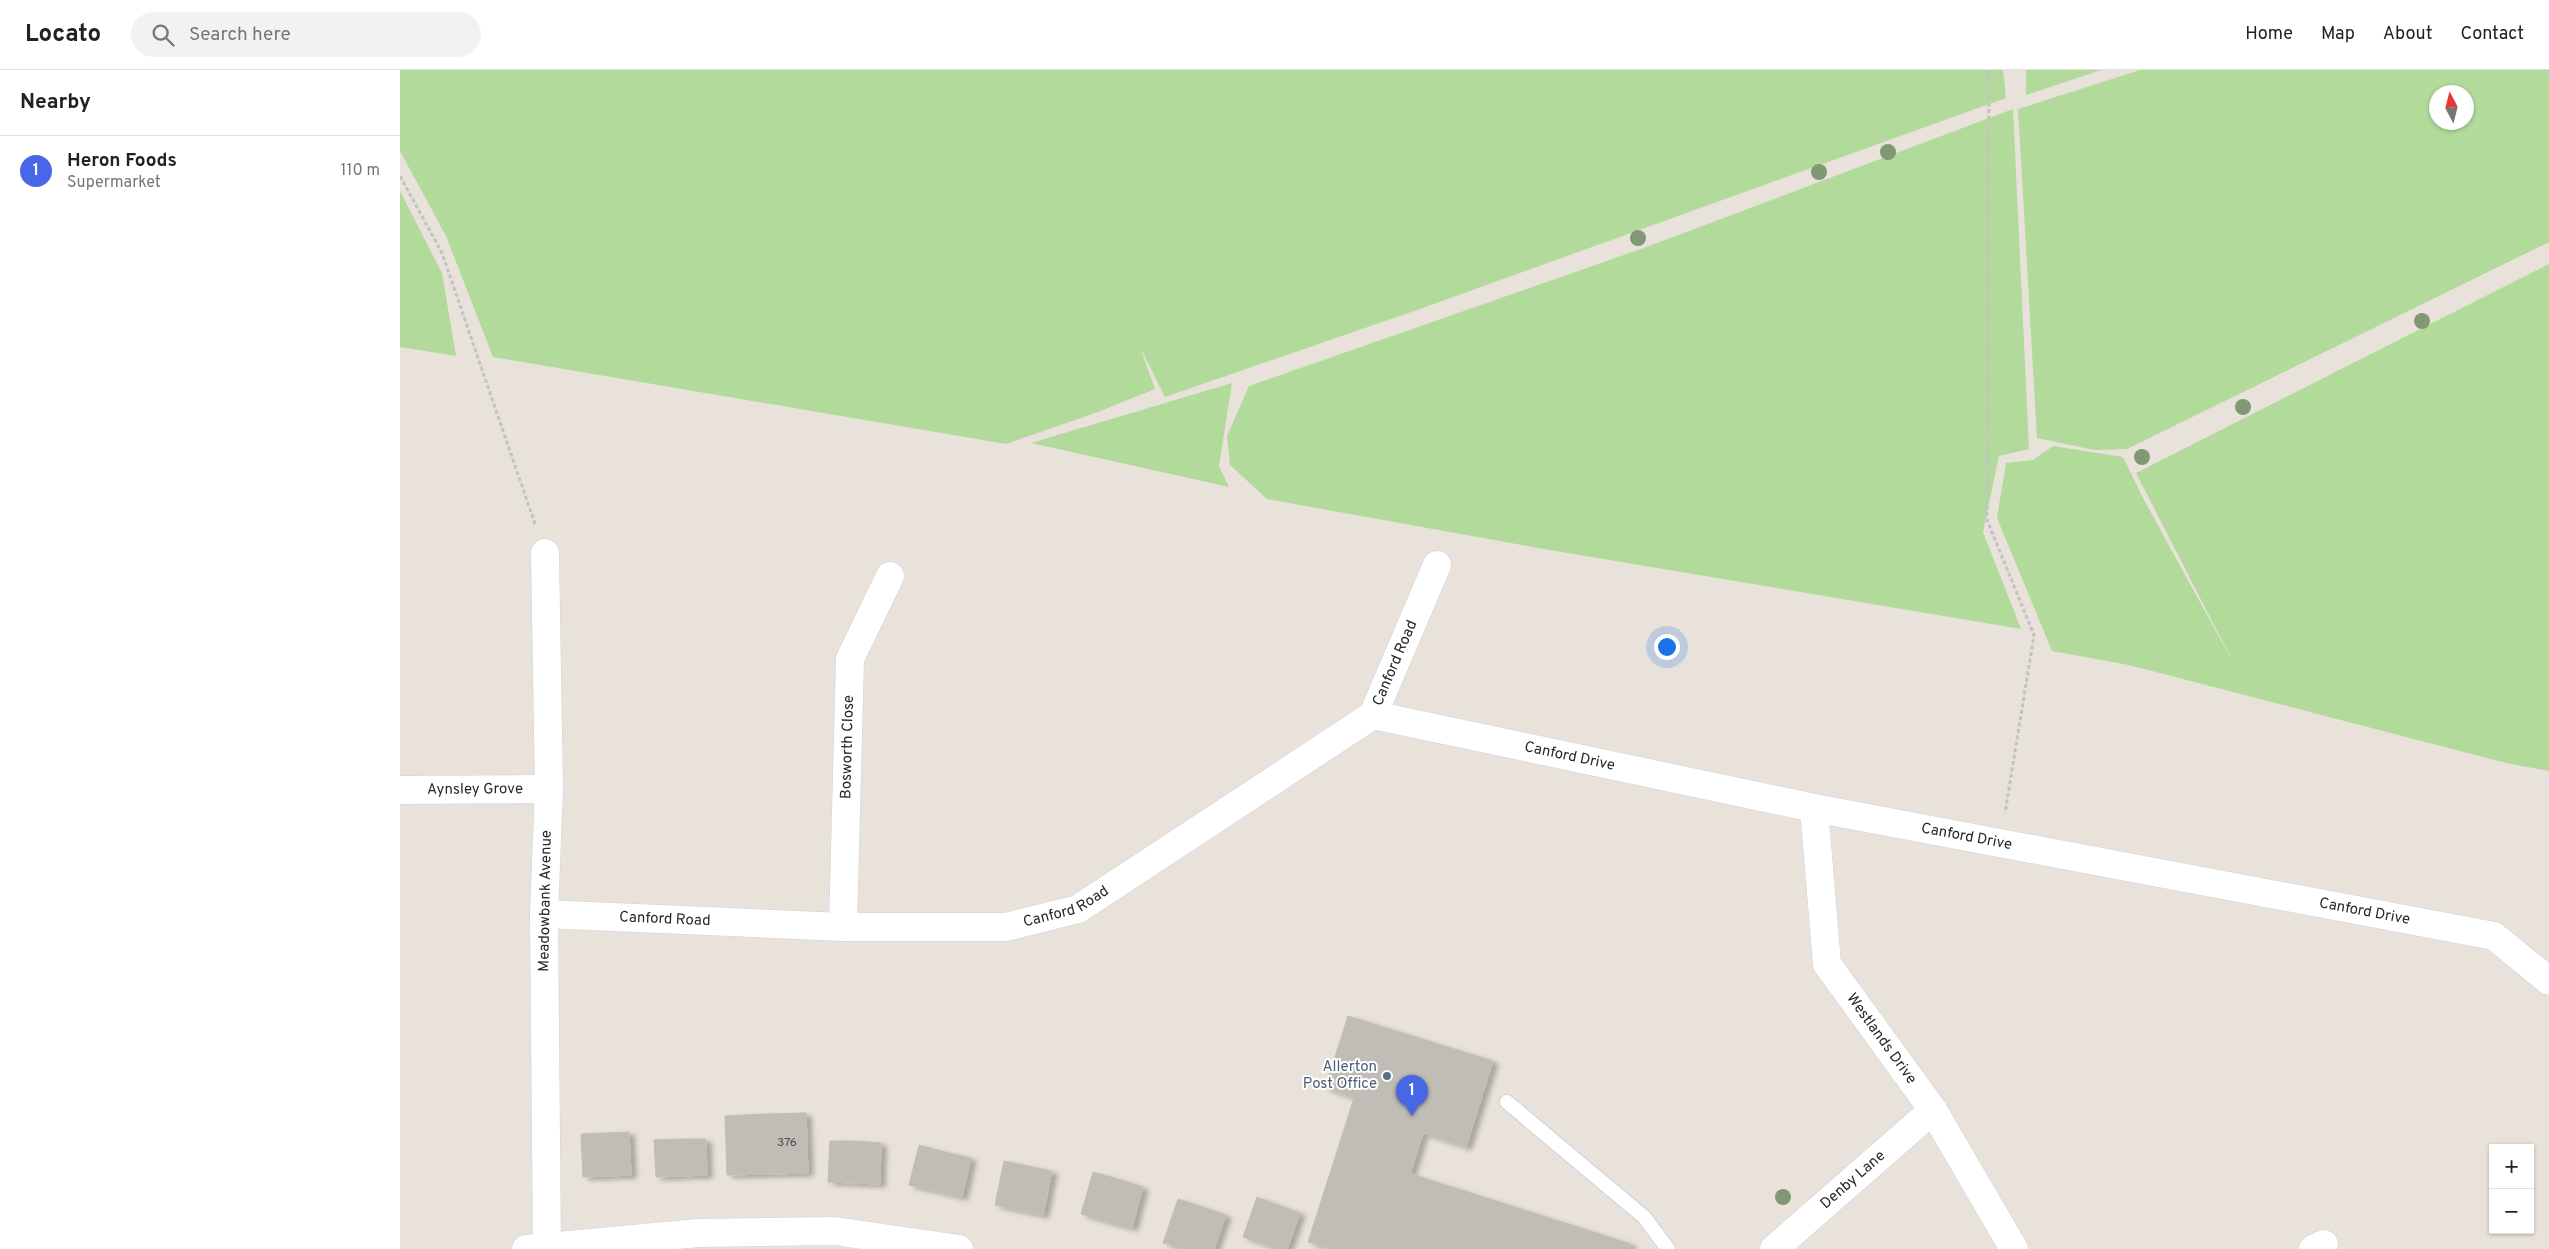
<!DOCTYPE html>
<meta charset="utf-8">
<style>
:root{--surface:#fff;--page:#f2f2f2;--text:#222;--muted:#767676;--line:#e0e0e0;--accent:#4867e7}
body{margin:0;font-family:Overpass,sans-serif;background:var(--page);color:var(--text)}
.controls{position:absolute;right:15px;bottom:15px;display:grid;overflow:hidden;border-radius:0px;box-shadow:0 1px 4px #0004}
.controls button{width:45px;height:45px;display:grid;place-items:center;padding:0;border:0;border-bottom:1px solid var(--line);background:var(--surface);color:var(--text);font:25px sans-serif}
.compass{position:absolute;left:2029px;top:15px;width:45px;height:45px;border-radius:50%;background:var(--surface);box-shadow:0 1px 4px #0004;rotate:353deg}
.you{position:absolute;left:1266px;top:576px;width:18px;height:18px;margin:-12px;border:4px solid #fff;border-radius:50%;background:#1a73e8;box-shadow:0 0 0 8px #1a73e833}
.badge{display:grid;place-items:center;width:32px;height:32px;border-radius:50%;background:var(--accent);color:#fff;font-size:16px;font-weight:700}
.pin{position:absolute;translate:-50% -41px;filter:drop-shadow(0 1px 2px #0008)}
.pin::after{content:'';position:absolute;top:26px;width:18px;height:15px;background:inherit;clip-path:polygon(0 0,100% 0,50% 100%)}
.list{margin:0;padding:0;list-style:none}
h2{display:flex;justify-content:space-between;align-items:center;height:65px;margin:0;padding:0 20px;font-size:21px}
h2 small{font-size:16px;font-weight:400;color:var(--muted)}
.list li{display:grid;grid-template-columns:32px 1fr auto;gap:15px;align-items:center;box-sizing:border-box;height:70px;padding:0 20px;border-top:1px solid var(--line)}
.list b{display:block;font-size:19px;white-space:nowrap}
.list p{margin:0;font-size:16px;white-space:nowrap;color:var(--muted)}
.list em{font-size:16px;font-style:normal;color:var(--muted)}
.icon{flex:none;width:28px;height:28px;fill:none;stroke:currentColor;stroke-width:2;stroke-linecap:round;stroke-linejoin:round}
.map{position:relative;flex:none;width:2149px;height:1179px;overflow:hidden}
header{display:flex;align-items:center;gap:30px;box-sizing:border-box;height:70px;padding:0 25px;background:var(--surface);border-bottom:1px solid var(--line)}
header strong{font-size:24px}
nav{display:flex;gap:28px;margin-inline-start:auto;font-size:18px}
.search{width:350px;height:45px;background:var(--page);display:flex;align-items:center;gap:12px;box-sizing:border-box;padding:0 18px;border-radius:28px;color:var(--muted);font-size:19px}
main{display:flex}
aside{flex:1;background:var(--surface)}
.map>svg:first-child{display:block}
.green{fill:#b1da9b;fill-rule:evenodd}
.building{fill:#c0bcb6;stroke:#c3beb4;filter:url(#shadow)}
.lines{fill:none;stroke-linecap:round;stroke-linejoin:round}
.service-casing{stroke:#cfd2df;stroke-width:16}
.minor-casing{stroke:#cfd2df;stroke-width:29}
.path{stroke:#c3c3c3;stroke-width:3;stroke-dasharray:4 2.5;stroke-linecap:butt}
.service{stroke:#fff;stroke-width:14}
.minor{stroke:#fff;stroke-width:28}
.tree{fill:#819874}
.service-dot{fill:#5c6f8a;stroke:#fff;stroke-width:2}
.labels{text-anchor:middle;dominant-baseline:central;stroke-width:4;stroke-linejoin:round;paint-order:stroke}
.number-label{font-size:12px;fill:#4d4c4b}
.street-label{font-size:15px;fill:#272727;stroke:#fff}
.service-label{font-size:15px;fill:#4e5e75;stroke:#fff;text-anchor:end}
</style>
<header>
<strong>Locato</strong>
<div class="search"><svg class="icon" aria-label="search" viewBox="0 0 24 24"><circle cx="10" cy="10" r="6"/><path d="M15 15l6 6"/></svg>Search here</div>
<nav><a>Home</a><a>Map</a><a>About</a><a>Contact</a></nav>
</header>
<main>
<aside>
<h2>Nearby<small></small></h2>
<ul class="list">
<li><span class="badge">1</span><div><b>Heron Foods</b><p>Supermarket</p></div><em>110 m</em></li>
</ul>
</aside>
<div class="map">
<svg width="2149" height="1179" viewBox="0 0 2149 1179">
<defs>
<filter id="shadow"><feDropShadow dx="5.5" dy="3" stdDeviation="2.5" flood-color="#0004"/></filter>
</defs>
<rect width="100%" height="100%" fill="#e8e2da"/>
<g class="green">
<path d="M 0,0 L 1603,0 L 1606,28 L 1017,240 L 765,327 L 740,277 L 755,319 L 698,342 L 606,374 L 93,287 L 46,166 L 0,81 Z"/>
<path d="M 1626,0 L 1701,0 L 1626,25 Z"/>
<path d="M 1740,0 L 2149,0 L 2149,172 L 1727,379 L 1694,380 L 1637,368 L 1618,39 ZM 2036,22 L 2066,22 L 2066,52 L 2036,52 Z"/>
<path d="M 1613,39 L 1629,379 L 1599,386 L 1583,462 L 1621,559 L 1144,479 L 867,429 L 830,395 L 827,366 L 849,316 L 1241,179 Z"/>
<path d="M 0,121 L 42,203 L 56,286 L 0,277 Z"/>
<path d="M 2149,194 L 2149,701 L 2106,693 L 1729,595 L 1652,581 L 1597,448 L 1606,393 L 1633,390 L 1653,376 L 1723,387 L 1743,428 L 1836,598 L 1736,403 Z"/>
<path d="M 832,313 L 819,396 L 829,417 L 631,373 Z"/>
</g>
<g class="building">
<path d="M 948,946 L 1093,991 L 1066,1077 L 1023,1063 L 987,1179 L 931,1179 L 908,1172 L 954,1028 L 925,1018 Z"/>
<path d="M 406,1043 L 408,1103 L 368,1104 L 366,1044 Z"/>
<path d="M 366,1044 L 368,1104 L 327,1105 L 325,1046 Z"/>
<path d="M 229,1062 L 231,1105 L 183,1107 L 181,1064 Z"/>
<path d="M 280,1069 L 281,1106 L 256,1107 L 254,1070 Z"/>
<path d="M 280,1069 L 306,1069 L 307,1105 L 281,1106 Z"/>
<path d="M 430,1071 L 456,1071 L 454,1113 L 428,1112 Z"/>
<path d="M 456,1071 L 481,1073 L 480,1114 L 454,1113 Z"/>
<path d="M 519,1075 L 545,1082 L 536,1121 L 509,1115 Z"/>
<path d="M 545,1082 L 571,1088 L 562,1127 L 536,1121 Z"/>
<path d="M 604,1091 L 628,1096 L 619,1140 L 595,1135 Z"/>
<path d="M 628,1096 L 652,1101 L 643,1145 L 619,1140 Z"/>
<path d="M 693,1102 L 718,1109 L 706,1151 L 681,1144 Z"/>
<path d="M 1011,1104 L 1231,1174 L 1229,1179 L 987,1179 Z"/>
<path d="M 718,1109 L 743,1117 L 732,1158 L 706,1151 Z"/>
<path d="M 857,1127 L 878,1135 L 864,1174 L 843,1167 Z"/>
<path d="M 778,1129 L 802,1137 L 788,1179 L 763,1173 Z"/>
<path d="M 878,1135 L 900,1143 L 887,1179 L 877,1179 L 864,1174 Z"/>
<path d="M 802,1137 L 826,1145 L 814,1179 L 788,1179 Z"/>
</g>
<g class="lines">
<g class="service-casing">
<path id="service" d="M 1107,1032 L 1244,1147 L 1268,1179"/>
</g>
<g class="minor-casing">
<g id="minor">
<path d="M 145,483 L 149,719 L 144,844 L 147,1179"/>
<path id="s1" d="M 973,645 L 1414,738 L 2094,866 L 2149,911"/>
<path id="s2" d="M 0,720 L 149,719"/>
<path id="s3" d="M 1414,738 L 1427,894 L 1533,1040 L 1614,1179"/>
<path id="s4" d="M 144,844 L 443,857 L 606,857 L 678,839 L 973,645 L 1037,495"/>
<path id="s5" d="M 443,857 L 450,589 L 490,506"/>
<path d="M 126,1179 L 298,1163 L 435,1161 L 559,1179"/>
<path id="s6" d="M 1374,1179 L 1533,1040"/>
<path d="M 1913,1179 L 1924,1174"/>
</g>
</g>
<g class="path">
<path d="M 1589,0 L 1587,450 L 1634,565 L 1605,743"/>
<path d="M 0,106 L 42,183 L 135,454"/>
</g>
<use href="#service" class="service"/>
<use href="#minor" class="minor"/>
</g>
<g class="tree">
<circle cx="1488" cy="82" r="8"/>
<circle cx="1419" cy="102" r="8"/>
<circle cx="1238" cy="168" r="8"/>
<circle cx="2022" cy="251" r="8"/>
<circle cx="1843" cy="337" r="8"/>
<circle cx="1742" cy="387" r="8"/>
<circle cx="1383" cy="1127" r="8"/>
</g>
<circle class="service-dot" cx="987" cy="1006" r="5"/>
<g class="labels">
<g class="number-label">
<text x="387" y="1073">376</text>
</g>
<g class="street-label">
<text stroke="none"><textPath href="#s4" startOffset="946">Canford Road</textPath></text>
<text stroke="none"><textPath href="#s5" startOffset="180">Bosworth Close</textPath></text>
<text stroke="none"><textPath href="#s1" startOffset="201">Canford Drive</textPath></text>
<text stroke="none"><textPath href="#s2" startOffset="75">Aynsley Grove</textPath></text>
<text stroke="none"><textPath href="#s1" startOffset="606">Canford Drive</textPath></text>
<text transform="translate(146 831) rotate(-89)">Meadowbank Avenue</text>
<text stroke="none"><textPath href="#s4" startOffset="526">Canford Road</textPath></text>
<text stroke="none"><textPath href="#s1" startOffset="1011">Canford Drive</textPath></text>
<text stroke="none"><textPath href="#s4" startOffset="121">Canford Road</textPath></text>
<text stroke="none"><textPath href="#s3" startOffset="249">Westlands Drive</textPath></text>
<text stroke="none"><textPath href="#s6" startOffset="105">Denby Lane</textPath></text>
</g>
<g class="service-label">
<text x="977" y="997">Allerton<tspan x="977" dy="17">Post Office</tspan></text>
</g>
</g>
</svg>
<div class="controls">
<button>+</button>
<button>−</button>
</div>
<svg class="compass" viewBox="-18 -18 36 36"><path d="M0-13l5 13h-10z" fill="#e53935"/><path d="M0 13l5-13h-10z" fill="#767676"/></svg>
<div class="you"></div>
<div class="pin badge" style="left:1012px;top:1046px">1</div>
</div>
</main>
